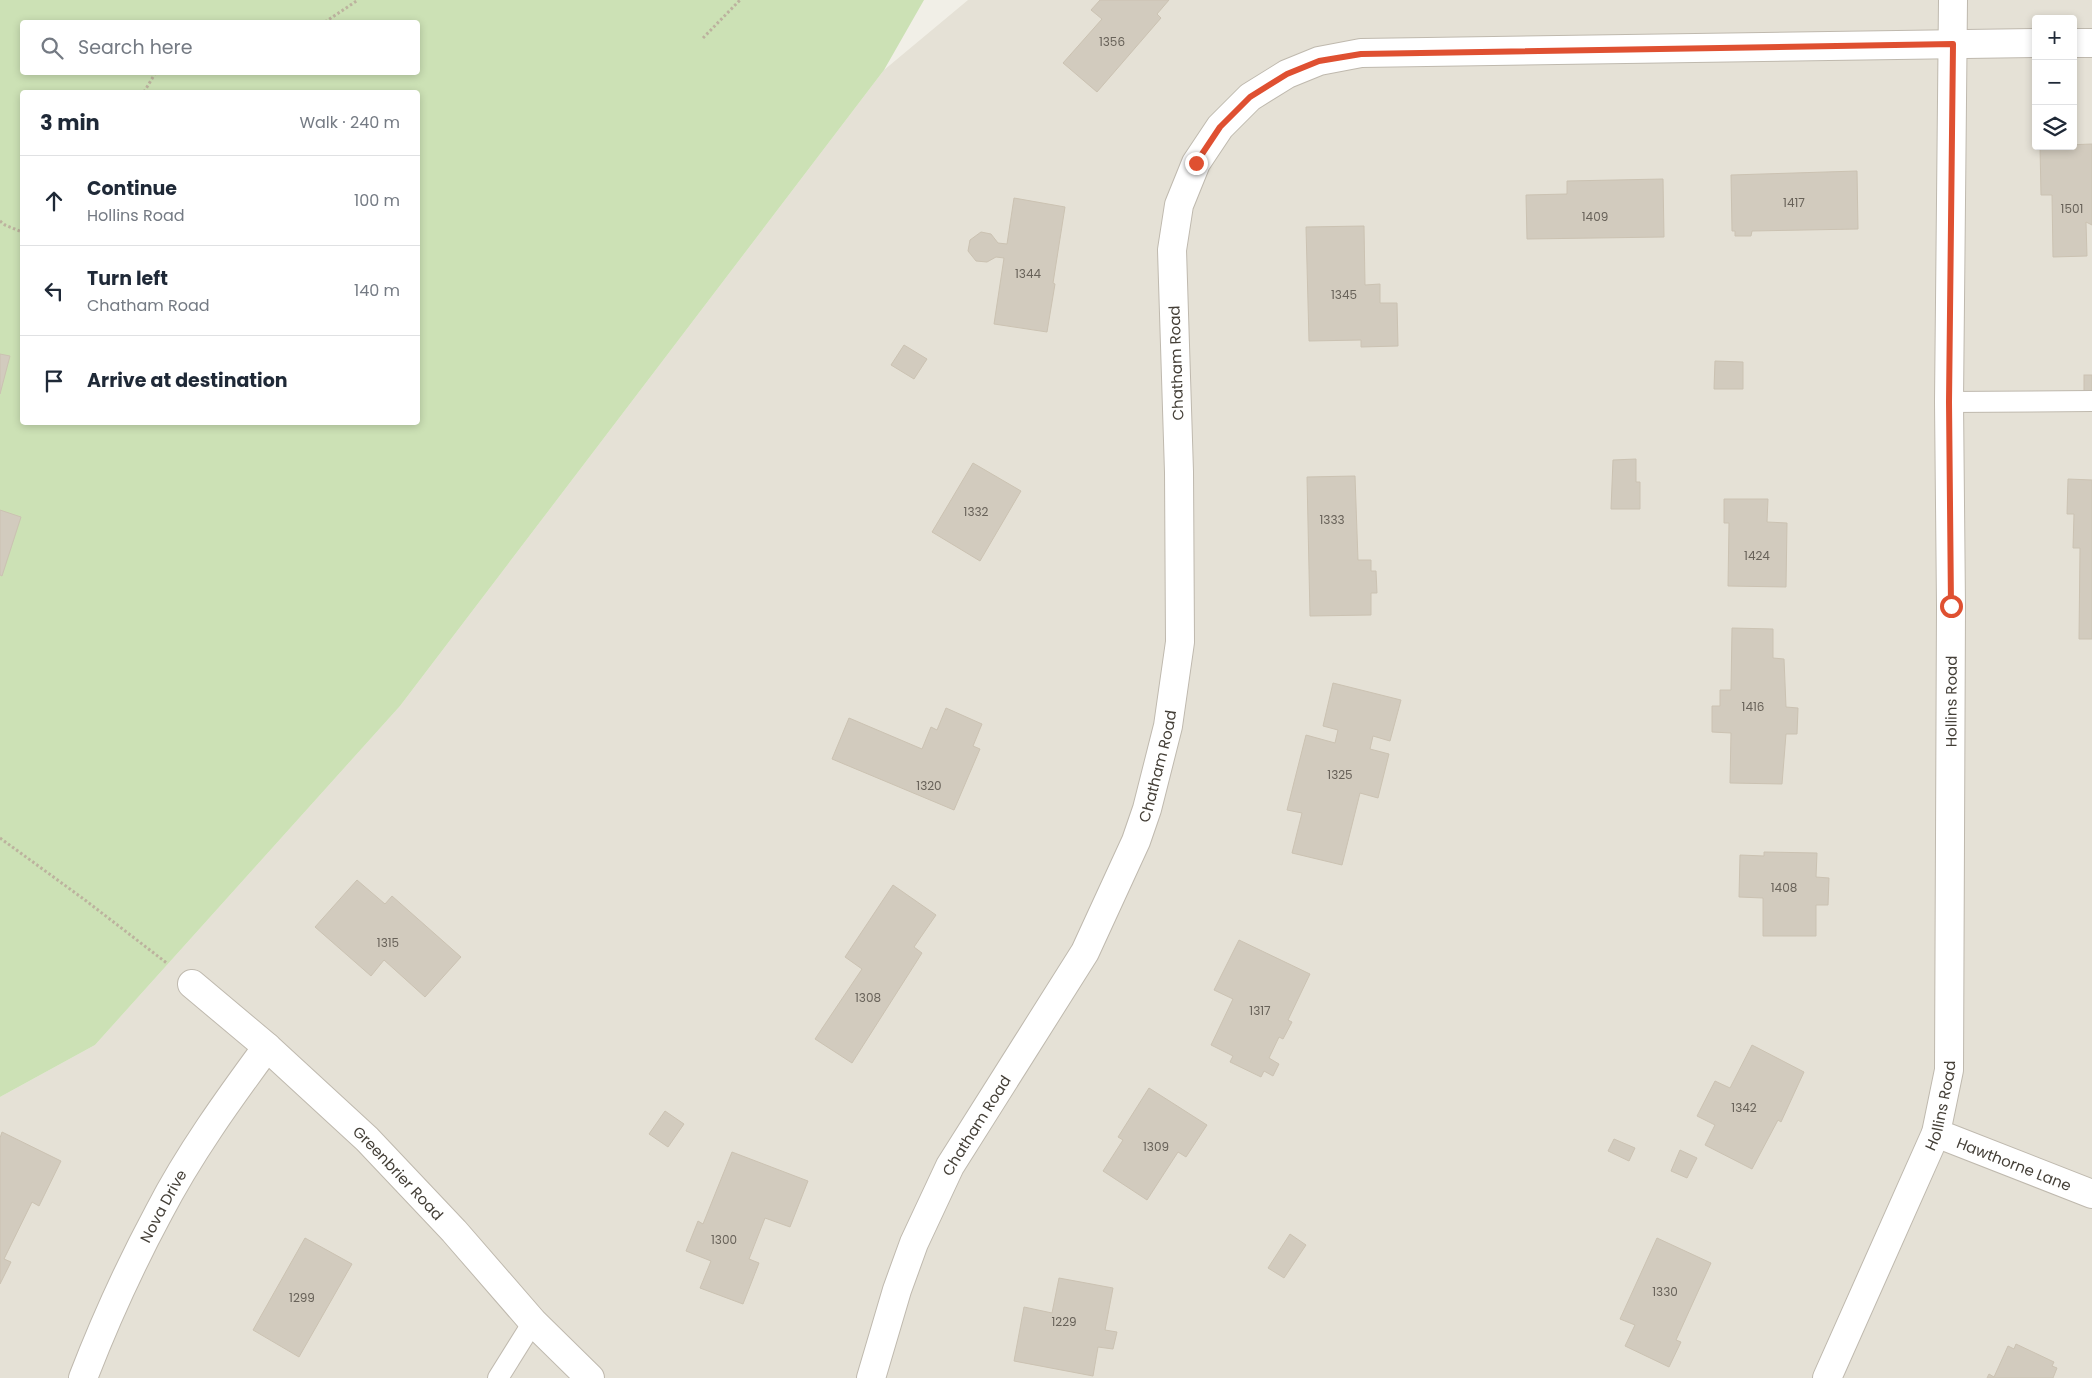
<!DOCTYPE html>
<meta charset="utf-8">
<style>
:root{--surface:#fff;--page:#f6f6f7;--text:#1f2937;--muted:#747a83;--line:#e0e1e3}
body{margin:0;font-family:Poppins,sans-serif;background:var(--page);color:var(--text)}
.controls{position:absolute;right:15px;top:15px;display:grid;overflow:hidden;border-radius:5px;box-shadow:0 2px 8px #0003}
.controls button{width:45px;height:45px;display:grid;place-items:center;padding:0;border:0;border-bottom:1px solid var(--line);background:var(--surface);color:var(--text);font:25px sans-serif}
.stop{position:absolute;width:15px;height:15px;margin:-11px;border:4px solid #df5031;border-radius:50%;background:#fff}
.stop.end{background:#df5031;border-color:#fff;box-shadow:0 1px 5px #0008}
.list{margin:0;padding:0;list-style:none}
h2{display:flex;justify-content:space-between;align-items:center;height:65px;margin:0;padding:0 20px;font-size:21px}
h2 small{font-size:16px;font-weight:400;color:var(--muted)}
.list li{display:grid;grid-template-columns:32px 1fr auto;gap:15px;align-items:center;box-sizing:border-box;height:90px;padding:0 20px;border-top:1px solid var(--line)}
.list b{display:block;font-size:19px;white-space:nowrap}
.list p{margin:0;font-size:16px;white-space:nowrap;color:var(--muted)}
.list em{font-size:16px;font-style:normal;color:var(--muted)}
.icon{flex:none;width:28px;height:28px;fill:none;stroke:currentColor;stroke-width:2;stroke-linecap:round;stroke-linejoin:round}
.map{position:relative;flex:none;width:2092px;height:1378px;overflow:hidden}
.search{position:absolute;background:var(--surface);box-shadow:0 2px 8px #0003;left:20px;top:20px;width:400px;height:55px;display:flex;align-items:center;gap:12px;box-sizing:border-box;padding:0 18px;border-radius:5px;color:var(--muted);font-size:19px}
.panel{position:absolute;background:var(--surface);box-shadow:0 2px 8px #0003;left:20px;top:90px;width:400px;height:335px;border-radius:5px}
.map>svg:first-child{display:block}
.residential{fill:#e5e1d6;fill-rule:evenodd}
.green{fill:#cce1b5;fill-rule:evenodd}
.building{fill:#d2cbbe;stroke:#cbc2b2}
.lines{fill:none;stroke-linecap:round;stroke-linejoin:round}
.service-casing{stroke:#bfb9ae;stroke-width:22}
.minor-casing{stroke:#bfb9ae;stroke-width:30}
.path{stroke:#bcb29e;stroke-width:3;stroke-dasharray:2.5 2.5;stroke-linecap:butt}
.service{stroke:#fff;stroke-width:20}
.minor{stroke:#fff;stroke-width:28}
.route{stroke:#df5031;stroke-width:6}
.labels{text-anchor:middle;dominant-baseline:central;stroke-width:4;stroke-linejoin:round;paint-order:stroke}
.number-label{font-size:12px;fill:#686259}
.street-label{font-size:15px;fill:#443f37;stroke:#fff}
</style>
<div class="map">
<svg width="2092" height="1378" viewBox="0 0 2092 1378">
<rect width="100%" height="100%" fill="#f1efe7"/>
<path class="residential" d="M 968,0 L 2092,0 L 2092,1378 L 0,1378 L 0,1097 L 95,1045 L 400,706 L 884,70 ZM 2036,19 L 2073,19 L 2073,146 L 2036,146 Z"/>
<path class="green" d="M 0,0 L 924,0 L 884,70 L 400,706 L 95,1045 L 0,1097 ZM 22,22 L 418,22 L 418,72 L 22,72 ZM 22,92 L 418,92 L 418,422 L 22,422 Z"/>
<g class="building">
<path d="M 1100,0 L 1169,0 L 1157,14 L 1161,18 L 1097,92 L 1063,63 L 1102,19 L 1091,10 Z"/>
<path d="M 2092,144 L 2092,225 L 2086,222 L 2087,256 L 2053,257 L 2052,195 L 2041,195 L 2040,146 Z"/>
<path d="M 1857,171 L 1858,229 L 1752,231 L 1751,236 L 1735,236 L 1735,231 L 1732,231 L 1731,175 Z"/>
<path d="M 1663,179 L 1664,237 L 1527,239 L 1526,195 L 1567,194 L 1567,181 Z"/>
<path d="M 1014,198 L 1065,207 L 1053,283 L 1055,284 L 1047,332 L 994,324 L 1004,258 L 996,257 L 987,262 L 976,261 L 968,251 L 970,240 L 981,232 L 991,234 L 998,243 L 1007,244 Z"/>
<path d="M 1364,226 L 1365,285 L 1380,284 L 1380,303 L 1397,303 L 1398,346 L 1361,347 L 1361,340 L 1309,341 L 1306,227 Z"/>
<path d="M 904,345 L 927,359 L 914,379 L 891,365 Z"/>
<path d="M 0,354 L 10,356 L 0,394 Z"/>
<path d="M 1715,361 L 1743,362 L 1743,389 L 1714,389 Z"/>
<rect x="2084" y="375" width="8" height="19"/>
<path d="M 1636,459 L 1636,482 L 1640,482 L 1640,509 L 1611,509 L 1613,460 Z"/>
<path d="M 973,463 L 1021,491 L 980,561 L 932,532 Z"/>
<path d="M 1355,476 L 1358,560 L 1371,560 L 1371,571 L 1376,571 L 1377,593 L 1371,593 L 1371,615 L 1310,616 L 1307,477 Z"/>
<path d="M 2068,479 L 2092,480 L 2092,639 L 2079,639 L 2080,548 L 2073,548 L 2074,514 L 2067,514 Z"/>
<path d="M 1724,499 L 1768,499 L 1767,522 L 1787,523 L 1786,587 L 1728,586 L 1729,523 L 1724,523 Z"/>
<path d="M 0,510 L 21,517 L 2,576 L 0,575 Z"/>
<path d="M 1732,628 L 1773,629 L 1773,658 L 1784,659 L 1786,707 L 1798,708 L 1797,734 L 1786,734 L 1782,784 L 1730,783 L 1731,733 L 1712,732 L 1712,706 L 1720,706 L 1720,690 L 1731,690 Z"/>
<path d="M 1333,683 L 1401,700 L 1390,741 L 1373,736 L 1370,749 L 1389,754 L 1378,798 L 1360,793 L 1342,865 L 1292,853 L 1302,813 L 1287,810 L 1306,735 L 1335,743 L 1338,730 L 1323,726 Z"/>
<path d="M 946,708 L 982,724 L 973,746 L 980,749 L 954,810 L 832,759 L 849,718 L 922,749 L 931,727 L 937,730 Z"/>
<path d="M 1764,852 L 1817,853 L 1816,877 L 1829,878 L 1828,905 L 1816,905 L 1816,936 L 1763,936 L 1763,898 L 1739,897 L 1740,855 L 1764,856 Z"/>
<path d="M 357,880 L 385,904 L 392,896 L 461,957 L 425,997 L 384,960 L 371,976 L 315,927 Z"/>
<path d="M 893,885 L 936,915 L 914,947 L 922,953 L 852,1063 L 815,1039 L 862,969 L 845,957 Z"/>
<path d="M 1239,940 L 1310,974 L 1288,1020 L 1292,1022 L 1283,1039 L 1279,1037 L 1269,1058 L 1279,1064 L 1273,1076 L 1264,1071 L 1261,1077 L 1230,1062 L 1233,1056 L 1211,1045 L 1233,999 L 1214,990 Z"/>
<path d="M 1752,1045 L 1804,1072 L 1781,1122 L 1778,1120 L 1752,1169 L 1705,1145 L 1715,1125 L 1697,1116 L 1715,1081 L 1730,1088 Z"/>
<path d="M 1149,1088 L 1207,1125 L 1186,1157 L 1178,1152 L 1147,1200 L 1103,1171 L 1123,1140 L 1118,1137 Z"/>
<path d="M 665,1111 L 684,1124 L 668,1147 L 649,1134 Z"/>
<path d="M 2,1132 L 61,1161 L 39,1206 L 32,1202 L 4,1259 L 11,1262 L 0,1284 L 0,1138 Z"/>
<path d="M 1614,1139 L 1635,1148 L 1629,1161 L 1608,1151 Z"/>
<path d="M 1680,1150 L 1697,1158 L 1687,1178 L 1671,1171 Z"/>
<path d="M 732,1152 L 808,1181 L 790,1227 L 765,1218 L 749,1259 L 759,1263 L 743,1304 L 700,1288 L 711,1261 L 686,1251 L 698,1221 L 703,1224 Z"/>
<path d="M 1290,1234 L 1306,1245 L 1284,1278 L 1268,1268 Z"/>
<path d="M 305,1238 L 352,1264 L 299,1357 L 253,1330 Z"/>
<path d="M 1657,1238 L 1711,1263 L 1676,1340 L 1681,1342 L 1669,1367 L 1625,1346 L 1635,1325 L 1620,1319 Z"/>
<path d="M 1059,1278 L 1113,1288 L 1105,1330 L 1117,1332 L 1113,1349 L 1098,1347 L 1093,1376 L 1014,1361 L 1024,1307 L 1052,1313 Z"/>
<path d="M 2016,1344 L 2054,1362 L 2052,1366 L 2057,1368 L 2053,1378 L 1987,1378 L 1989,1374 L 1994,1377 L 2008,1346 L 2014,1349 Z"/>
</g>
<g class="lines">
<g class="service-casing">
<g id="service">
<path d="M 1949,402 L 2092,401"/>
<path d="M 498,1378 L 533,1322"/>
</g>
</g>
<g class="minor-casing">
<g id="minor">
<path d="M 2073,43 L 2092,43"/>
<path id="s1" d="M 192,984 L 267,1047 L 367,1139 L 454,1231 L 533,1322 L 590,1378"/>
<path id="s2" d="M 1936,1133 L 2092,1194"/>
<path id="s3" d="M 83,1378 C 105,1321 130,1266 159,1212 C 189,1154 228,1100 267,1047"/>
<path id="s4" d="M 871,1378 L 897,1290 L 914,1243 L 950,1166 L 1085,952 L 1136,841 L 1147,809 L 1168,726 L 1180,642 L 1179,472 L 1172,250 L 1179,205 L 1196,163 L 1220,127 L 1250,97 L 1287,74 L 1319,61 L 1361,53 L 2036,43"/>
<path id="s5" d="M 1827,1378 L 1936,1133 L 1949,1070 L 1951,606 L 1949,402 L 1953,0"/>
</g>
</g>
<g class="path">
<path d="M 325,22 L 358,0"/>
<path d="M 703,38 L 740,0"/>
<path d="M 144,92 L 156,72"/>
<path d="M 0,221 L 5,225 L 22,232"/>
<path d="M 0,838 L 85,900 L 168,964"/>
</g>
<use href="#service" class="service"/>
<use href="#minor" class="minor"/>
</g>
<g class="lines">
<path class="route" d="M 1196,163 L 1220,127 L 1250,97 L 1287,74 L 1319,61 L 1361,54 L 1953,44 L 1949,402 L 1951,606"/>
</g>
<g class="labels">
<g class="number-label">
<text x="1112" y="41">1356</text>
<text x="1794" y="202">1417</text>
<text x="2072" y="208">1501</text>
<text x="1595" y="216">1409</text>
<text x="1028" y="273">1344</text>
<text x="1344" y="294">1345</text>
<text x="976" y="511">1332</text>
<text x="1332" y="519">1333</text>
<text x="1757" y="555">1424</text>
<text x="1753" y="706">1416</text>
<text x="1340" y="774">1325</text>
<text x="929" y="785">1320</text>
<text x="1784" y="887">1408</text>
<text x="388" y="942">1315</text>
<text x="868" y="997">1308</text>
<text x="1260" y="1010">1317</text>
<text x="1744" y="1107">1342</text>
<text x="1156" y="1146">1309</text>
<text x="724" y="1239">1300</text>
<text x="1665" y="1291">1330</text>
<text x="302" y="1297">1299</text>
<text x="1064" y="1321">1229</text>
</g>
<g class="street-label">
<text transform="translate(1176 363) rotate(-92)">Chatham Road</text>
<text stroke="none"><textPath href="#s5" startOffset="701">Hollins Road</textPath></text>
<text stroke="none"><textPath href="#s4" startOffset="680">Chatham Road</textPath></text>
<text stroke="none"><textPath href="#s5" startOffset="296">Hollins Road</textPath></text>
<text stroke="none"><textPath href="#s4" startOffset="275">Chatham Road</textPath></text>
<text stroke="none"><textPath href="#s2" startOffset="84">Hawthorne Lane</textPath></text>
<text stroke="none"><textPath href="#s1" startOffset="280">Greenbrier Road</textPath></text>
<text stroke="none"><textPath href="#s3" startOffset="190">Nova Drive</textPath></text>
</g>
</g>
</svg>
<div class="controls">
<button>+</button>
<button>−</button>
<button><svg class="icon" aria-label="layers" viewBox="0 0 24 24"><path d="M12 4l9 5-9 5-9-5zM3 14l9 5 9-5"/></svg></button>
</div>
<div class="stop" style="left:1951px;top:606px"></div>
<div class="stop end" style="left:1196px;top:163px"></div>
<div class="search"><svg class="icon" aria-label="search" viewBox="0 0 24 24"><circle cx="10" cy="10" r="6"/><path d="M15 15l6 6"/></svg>Search here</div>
<section class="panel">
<h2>3 min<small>Walk · 240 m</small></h2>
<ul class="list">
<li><svg class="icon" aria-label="ahead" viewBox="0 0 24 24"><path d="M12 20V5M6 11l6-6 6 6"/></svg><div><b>Continue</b><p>Hollins Road</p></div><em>100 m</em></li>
<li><svg class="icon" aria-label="left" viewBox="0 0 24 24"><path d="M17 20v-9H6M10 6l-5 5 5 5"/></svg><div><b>Turn left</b><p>Chatham Road</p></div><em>140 m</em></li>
<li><svg class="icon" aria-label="arrive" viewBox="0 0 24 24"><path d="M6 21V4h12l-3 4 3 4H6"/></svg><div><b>Arrive at destination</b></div></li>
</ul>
</section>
</div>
